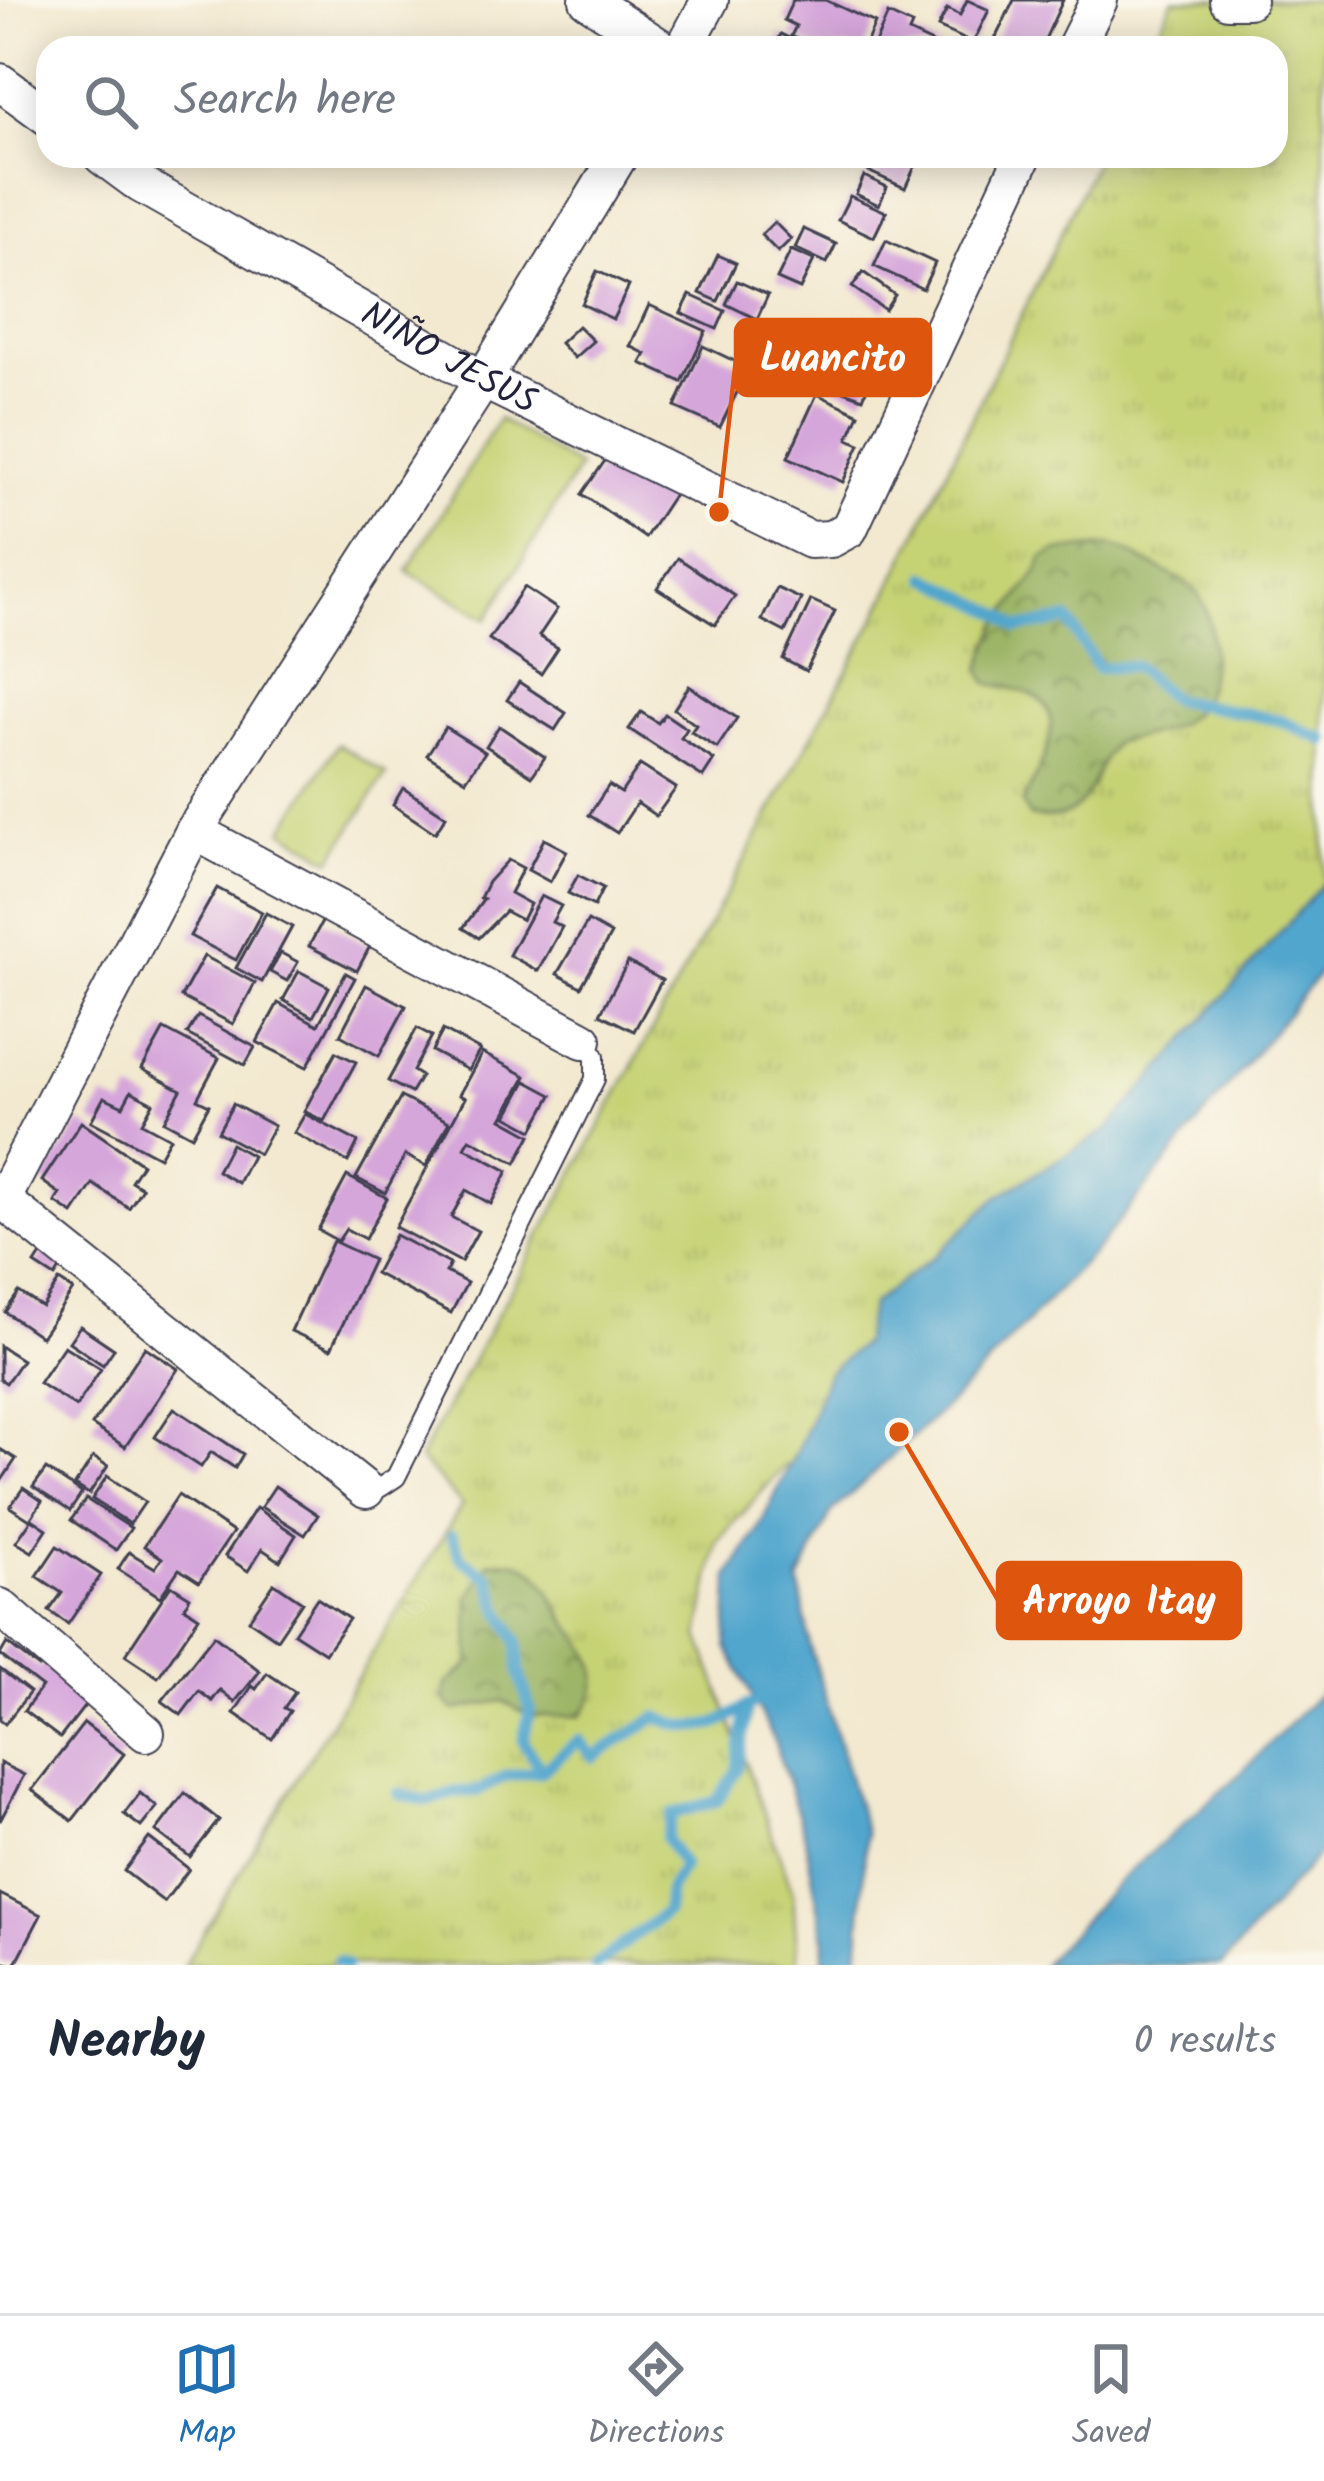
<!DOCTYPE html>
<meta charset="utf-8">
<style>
:root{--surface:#fff;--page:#f6f6f7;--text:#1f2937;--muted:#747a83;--line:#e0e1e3;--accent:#1f6fb2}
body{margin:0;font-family:Kalam,sans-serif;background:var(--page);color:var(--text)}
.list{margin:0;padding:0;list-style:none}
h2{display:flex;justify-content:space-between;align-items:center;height:156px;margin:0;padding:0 48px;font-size:51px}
h2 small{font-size:39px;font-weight:400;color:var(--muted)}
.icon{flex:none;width:66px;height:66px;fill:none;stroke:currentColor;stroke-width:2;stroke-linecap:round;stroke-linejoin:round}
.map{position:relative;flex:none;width:1324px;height:1965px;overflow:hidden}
.search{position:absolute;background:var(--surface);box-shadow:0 6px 30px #0003;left:36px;right:36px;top:36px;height:132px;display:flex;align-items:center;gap:30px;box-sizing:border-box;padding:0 42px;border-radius:36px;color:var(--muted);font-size:45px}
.sheet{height:348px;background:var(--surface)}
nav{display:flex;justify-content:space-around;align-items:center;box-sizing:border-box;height:168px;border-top:3px solid var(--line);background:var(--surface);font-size:33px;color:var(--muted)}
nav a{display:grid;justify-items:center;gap:6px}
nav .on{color:var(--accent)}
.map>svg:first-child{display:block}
.grass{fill:url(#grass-tufts);stroke:#747a58;stroke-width:3}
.forest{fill:url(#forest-crowns);stroke:#5f6c50;stroke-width:3}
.pitch{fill:#c6d375;stroke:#747a58;stroke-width:3}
.water{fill:#51a6cd;stroke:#3a6484;stroke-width:3}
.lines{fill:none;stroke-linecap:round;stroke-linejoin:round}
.stream{stroke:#51a6cd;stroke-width:12}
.building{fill:#d5a6da}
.lane-casing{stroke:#414051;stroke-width:22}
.street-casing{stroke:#414051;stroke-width:40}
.lane{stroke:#fff;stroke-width:18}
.street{stroke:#fff;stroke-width:36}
.labels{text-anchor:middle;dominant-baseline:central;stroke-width:9;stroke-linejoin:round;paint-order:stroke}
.street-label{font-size:36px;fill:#22223b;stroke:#fbf7ec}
.leader{fill:none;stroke:#de560e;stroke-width:4.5}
.callout-dot{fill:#de560e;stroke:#fbf7ec;stroke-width:4.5}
.callout{fill:#de560e;stroke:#de560e;stroke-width:4.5}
.callout-label{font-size:39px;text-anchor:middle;font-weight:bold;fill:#fff}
</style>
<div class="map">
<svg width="1324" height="1965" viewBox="0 0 1324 1965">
<defs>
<pattern id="grass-tufts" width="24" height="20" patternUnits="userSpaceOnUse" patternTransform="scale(3)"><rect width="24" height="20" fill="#c6d375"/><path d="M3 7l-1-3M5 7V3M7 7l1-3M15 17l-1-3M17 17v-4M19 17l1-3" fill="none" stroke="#aab566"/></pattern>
<pattern id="forest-crowns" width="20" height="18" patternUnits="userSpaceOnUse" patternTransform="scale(3)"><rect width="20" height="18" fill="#9cb566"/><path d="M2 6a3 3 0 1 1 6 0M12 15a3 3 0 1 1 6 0" fill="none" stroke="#7f9355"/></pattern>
</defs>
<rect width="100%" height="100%" fill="#fbf7ec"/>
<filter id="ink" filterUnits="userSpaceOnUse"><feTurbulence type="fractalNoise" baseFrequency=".00833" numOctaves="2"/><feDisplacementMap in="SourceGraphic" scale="24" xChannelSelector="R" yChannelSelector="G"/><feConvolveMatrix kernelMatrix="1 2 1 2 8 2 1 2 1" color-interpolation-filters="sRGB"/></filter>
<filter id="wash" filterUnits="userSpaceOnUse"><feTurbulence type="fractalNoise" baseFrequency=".004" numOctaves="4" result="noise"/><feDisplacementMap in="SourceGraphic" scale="48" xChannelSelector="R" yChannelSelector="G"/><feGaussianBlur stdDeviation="2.7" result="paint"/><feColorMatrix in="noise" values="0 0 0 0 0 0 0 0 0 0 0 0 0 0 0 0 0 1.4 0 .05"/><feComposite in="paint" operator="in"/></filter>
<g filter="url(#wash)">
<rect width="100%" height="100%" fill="#f3e9d0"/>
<path class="grass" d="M 1173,0 L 1324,0 L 1324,895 L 891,1385 L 782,1469 L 717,1542 L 699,1636 L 793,1892 L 798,1965 L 184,1965 L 462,1505 L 419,1459 L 876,618 L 1098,156 L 1276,156 L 1276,48 L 1150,48 Z"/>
<g class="forest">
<path d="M 1106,546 C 1125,547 1132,555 1148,563 C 1168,573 1188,580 1201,599 C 1217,625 1217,693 1192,714 C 1172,732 1140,737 1115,742 C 1087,775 1095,828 1029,816 L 1022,803 C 1035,777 1072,718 1034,696 C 1021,689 1001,687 987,683 L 980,669 L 998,624 L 1037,573 L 1043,558 L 1057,551 Z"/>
<path d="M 513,1561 C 545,1568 551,1599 568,1623 C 576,1634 589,1649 594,1663 C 600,1680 593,1704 580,1716 L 531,1716 L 502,1701 L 454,1710 L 444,1700 L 446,1684 L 467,1667 L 470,1660 L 468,1598 L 490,1562 Z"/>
</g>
<g class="pitch">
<path d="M 499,419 L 579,467 L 487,619 L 407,571 Z"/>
<path d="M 338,744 L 386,774 L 331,860 L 283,830 Z"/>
</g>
<g class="water">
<path d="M 1324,882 L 1324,968 L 1094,1252 L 963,1390 L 831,1513 L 799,1581 L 810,1646 L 866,1834 L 858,1965 L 823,1965 L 825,1943 L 804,1832 L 774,1740 L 727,1647 L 729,1576 L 760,1526 L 802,1440 L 828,1372 L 862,1344 L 871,1304 L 935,1256 L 997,1197 L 1107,1130 Z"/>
<path d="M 1324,1689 L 1324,1848 L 1222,1965 L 1042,1965 L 1120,1880 L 1239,1775 Z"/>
</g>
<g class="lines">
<g class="stream">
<path d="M 927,577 L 1004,616 L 1018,628 L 1068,620 L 1098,668 L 1135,666 L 1172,699 L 1279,720 L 1324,740"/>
<path d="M 452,1536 L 461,1558 L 490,1578 L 499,1607 L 518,1642 L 519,1671 L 530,1709 L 523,1742 L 542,1771 L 579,1740 L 593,1757 L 657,1717 C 709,1740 723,1719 768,1695"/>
<path d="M 399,1794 L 427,1801 L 456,1792 L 479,1791 L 505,1776 L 542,1771"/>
<path d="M 338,1961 L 346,1965"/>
<path d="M 596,1965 L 666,1912 L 669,1890 L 683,1866 L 666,1838 L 672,1814 L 717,1801 L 737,1770 L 747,1706"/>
</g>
</g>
<g id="blocks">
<g class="building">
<path d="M 793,0 L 825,0 L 875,23 L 864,48 L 817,48 L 791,36 L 796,26 L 784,20 Z"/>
<path d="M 967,0 L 989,10 L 973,43 L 938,27 L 947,9 L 960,15 Z"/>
<path d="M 1014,0 L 1063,0 L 1041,48 L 1024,48 L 1012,42 L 1009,48 L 992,45 Z"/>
<path d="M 888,14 L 912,25 L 909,32 L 943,48 L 873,48 Z"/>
<path d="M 781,34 L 810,48 L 774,48 Z"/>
<path d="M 777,156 L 812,156 L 806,170 Z"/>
<path d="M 875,156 L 909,156 L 918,160 L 905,188 L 868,171 Z"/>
<path d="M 864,176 L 887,187 L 879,205 L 856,194 Z"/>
<path d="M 850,196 L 886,212 L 874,237 L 838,220 Z"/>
<path d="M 774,222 L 791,239 L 778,252 L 761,235 Z"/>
<path d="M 804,229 L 836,244 L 827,263 L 795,248 Z"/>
<path d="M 886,240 L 935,263 L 923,289 L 874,266 Z"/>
<path d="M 791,250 L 814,260 L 800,289 L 777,279 Z"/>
<path d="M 718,255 L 736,263 L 718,301 L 700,293 Z"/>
<path d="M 597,271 L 629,286 L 613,319 L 582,304 Z"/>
<path d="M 863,272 L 895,295 L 885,310 L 852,287 Z"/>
<path d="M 737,281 L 768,295 L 757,319 L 726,304 Z"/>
<path d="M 690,295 L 725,311 L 717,329 L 681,313 Z"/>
<path d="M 649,305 L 706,331 L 682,382 L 641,363 L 646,354 L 630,346 Z"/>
<path d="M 578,326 L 593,341 L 574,358 L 560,343 Z"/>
<path d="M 703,346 L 749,368 L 720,427 L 675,407 Z"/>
<path d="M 832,365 L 870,380 L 863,398 L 825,384 Z"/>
<path d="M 817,394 L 859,414 L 848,439 L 860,444 L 843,482 L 788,457 Z"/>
<path d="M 611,452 L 674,494 L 645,538 L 582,494 Z"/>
<path d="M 678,558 L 735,596 L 715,625 L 657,588 Z"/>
<path d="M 524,587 L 557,609 L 539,636 L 558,648 L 541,674 L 489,639 Z"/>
<path d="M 777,588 L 801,599 L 785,632 L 762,620 Z"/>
<path d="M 811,600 L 835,611 L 806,671 L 783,659 Z"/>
<path d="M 519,682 L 566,713 L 555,730 L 507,700 Z"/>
<path d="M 689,686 L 737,718 L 717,748 L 691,732 L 696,725 L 674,709 Z"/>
<path d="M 641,712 L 658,723 L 665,714 L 687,729 L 681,738 L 714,760 L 703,777 L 629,729 Z"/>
<path d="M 499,726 L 545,757 L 532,776 L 486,746 Z"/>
<path d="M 445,727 L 485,752 L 466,780 L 427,755 Z"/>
<path d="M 640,765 L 676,788 L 656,816 L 637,803 L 617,833 L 589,815 L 609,785 L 621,793 Z"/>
<path d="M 403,788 L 446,816 L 435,833 L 393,805 Z"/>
<path d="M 544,839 L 567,851 L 550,882 L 528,870 Z"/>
<path d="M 508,860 L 523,868 L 510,893 L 530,904 L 522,920 L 505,911 L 479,938 L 463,928 L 484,899 L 480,898 L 488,882 Z"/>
<path d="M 578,875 L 603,888 L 594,906 L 568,893 Z"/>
<path d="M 217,888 L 262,912 L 236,960 L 190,936 Z"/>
<path d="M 541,896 L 561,906 L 552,922 L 562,927 L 538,971 L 509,955 Z"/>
<path d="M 266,913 L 292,927 L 262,982 L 236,968 Z"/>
<path d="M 323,920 L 370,946 L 357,971 L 309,946 Z"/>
<path d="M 588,921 L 611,934 L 581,987 L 557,974 Z"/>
<path d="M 281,953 L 298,962 L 287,981 L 270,972 Z"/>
<path d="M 204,956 L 255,983 L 233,1024 L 181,997 Z"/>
<path d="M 628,962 L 662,980 L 634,1031 L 600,1014 Z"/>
<path d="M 299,971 L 329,987 L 313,1017 L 283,1000 Z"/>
<path d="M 346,973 L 355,978 L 307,1067 L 257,1042 L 278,1003 L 318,1025 Z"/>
<path d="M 366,985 L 406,1006 L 379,1056 L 340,1035 Z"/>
<path d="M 198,1016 L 255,1047 L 245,1065 L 187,1034 Z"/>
<path d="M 417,1028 L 432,1036 L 413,1071 L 421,1076 L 411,1093 L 388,1081 Z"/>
<path d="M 164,1029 L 219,1058 L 197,1099 L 209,1105 L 192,1136 L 164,1121 L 181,1090 L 142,1069 Z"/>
<path d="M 443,1030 L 480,1050 L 468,1070 L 432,1051 Z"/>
<path d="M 336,1052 L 356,1062 L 324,1121 L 304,1111 Z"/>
<path d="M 482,1053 L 526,1076 L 502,1119 L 531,1135 L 516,1163 L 470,1139 L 465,1148 L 508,1171 L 491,1204 L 466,1190 L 451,1217 L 478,1231 L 461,1262 L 395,1227 L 465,1098 L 459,1095 Z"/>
<path d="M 526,1081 L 552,1095 L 533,1130 L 507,1116 Z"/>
<path d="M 131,1091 L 153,1103 L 142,1123 L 170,1138 L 159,1157 L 91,1121 L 104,1097 L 123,1106 Z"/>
<path d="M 401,1097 L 449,1122 L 426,1166 L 405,1155 L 385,1193 L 356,1178 Z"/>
<path d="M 233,1104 L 274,1126 L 259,1154 L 218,1132 Z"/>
<path d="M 305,1114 L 358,1142 L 348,1162 L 294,1133 Z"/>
<path d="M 81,1122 L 142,1164 L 131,1181 L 142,1188 L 129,1208 L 93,1184 L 73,1214 L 55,1202 L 60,1194 L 42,1181 Z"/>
<path d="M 231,1144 L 252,1156 L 238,1183 L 217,1171 Z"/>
<path d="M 347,1176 L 387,1198 L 365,1239 L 346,1229 L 338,1241 L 318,1230 Z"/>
<path d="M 395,1235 L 450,1264 L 446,1272 L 467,1283 L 451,1313 L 375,1273 Z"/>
<path d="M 333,1241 L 373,1260 L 331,1349 L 291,1331 Z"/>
<path d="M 48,1244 L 68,1257 L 55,1277 L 35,1264 Z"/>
<path d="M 59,1281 L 73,1290 L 41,1337 L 5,1312 L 19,1292 L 42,1307 Z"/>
<path d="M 80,1326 L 114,1349 L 103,1365 L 69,1342 Z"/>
<path d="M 0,1346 L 22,1360 L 6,1383 L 0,1379 Z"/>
<path d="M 64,1346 L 101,1369 L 76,1407 L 39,1383 Z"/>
<path d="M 145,1347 L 178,1369 L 125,1447 L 92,1425 Z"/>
<path d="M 174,1408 L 243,1454 L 235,1468 L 211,1452 L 201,1467 L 155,1437 Z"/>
<path d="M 0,1449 L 16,1459 L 0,1483 Z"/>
<path d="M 93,1457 L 108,1466 L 89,1494 L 75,1485 Z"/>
<path d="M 46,1469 L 82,1493 L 70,1511 L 33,1487 Z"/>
<path d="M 107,1476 L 145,1502 L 130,1524 L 92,1499 Z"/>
<path d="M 275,1486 L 318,1515 L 305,1535 L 261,1507 Z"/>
<path d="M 23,1488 L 42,1501 L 30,1520 L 10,1507 Z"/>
<path d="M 178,1495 L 233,1532 L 199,1582 L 179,1569 L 160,1597 L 118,1569 L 129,1552 L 155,1568 L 162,1558 L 144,1546 Z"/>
<path d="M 86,1499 L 131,1528 L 116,1550 L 71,1520 Z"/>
<path d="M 256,1508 L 296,1535 L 280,1561 L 262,1549 L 248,1571 L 225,1556 Z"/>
<path d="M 32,1519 L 47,1529 L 32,1552 L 16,1542 Z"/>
<path d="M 57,1546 L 101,1575 L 68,1624 L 49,1611 L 62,1593 L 37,1576 Z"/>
<path d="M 274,1583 L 302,1602 L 277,1639 L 249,1620 Z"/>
<path d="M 171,1585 L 190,1597 L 184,1607 L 199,1617 L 158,1677 L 125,1655 Z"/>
<path d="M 317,1598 L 349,1619 L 325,1653 L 294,1633 Z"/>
<path d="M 214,1635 L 260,1671 L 235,1702 L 220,1690 L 212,1701 L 199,1691 L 181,1715 L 162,1701 Z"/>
<path d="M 7,1643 L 39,1668 L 47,1658 L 94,1694 L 60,1738 L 24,1711 L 42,1687 L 0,1655 Z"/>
<path d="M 0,1669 L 30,1692 L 5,1724 L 0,1720 Z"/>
<path d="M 267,1673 L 295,1692 L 284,1708 L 290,1711 L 272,1739 L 234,1713 L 252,1686 L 256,1689 Z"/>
<path d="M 84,1723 L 124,1754 L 72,1821 L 32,1790 Z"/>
<path d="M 0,1763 L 24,1775 L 0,1821 Z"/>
<path d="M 140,1793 L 157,1807 L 141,1827 L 124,1814 Z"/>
<path d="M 185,1793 L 219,1820 L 190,1857 L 156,1831 Z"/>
<path d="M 149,1838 L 189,1869 L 164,1902 L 124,1871 Z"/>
<path d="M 0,1894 L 41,1915 L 15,1965 L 0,1962 Z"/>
</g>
</g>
</g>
<g filter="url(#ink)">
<use href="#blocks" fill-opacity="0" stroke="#414051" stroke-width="3"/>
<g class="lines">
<g class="lane-casing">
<path id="lane" d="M 366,1490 L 381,1487 L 396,1477 L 595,1079 L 595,1056 L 583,1040"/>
</g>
<g class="street-casing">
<g id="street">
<path d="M 588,0 L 661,48"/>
<path d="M 1228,0 L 1248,0"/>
<path d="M 684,48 L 710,0"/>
<path d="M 1075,48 L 1099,0"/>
<path d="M 0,82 L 48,117"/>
<path id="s1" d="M 102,156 L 140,184 L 483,380 L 810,540 L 831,539 L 849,529 L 1023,156"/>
<path d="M 194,831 L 583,1040"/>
<path d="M 0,1198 L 366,1490"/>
<path d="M 0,1204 L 194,831 L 483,380 L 619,156"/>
<path d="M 0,1607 L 146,1733"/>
</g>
</g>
<use href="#lane" class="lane"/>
<use href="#street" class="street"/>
</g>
</g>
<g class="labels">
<g class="street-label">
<text stroke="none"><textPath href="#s1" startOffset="402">NIÑO JESUS</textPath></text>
</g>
</g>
<path class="leader" d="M719 512L736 358M899 1432L998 1600"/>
<g class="callout-dot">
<circle cx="719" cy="512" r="12"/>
<circle cx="899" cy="1432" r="12"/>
</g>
<g class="callout">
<rect x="736" y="320" width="194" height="75" rx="12"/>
<rect x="998" y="1563" width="242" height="75" rx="12"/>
</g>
<g class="callout-label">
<text x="833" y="371">Luancito</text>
<text x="1119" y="1614">Arroyo Itay</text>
</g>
</svg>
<div class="search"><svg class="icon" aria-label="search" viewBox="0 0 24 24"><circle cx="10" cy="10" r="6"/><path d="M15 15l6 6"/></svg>Search here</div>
</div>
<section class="sheet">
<h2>Nearby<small>0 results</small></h2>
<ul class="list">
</ul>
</section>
<nav>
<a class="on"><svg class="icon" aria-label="map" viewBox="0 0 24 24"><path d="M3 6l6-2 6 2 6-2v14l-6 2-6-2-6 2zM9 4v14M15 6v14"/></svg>Map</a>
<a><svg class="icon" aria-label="directions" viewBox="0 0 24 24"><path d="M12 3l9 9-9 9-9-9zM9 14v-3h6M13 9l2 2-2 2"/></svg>Directions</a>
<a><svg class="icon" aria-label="saved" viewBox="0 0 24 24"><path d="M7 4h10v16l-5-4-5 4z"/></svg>Saved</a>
</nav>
